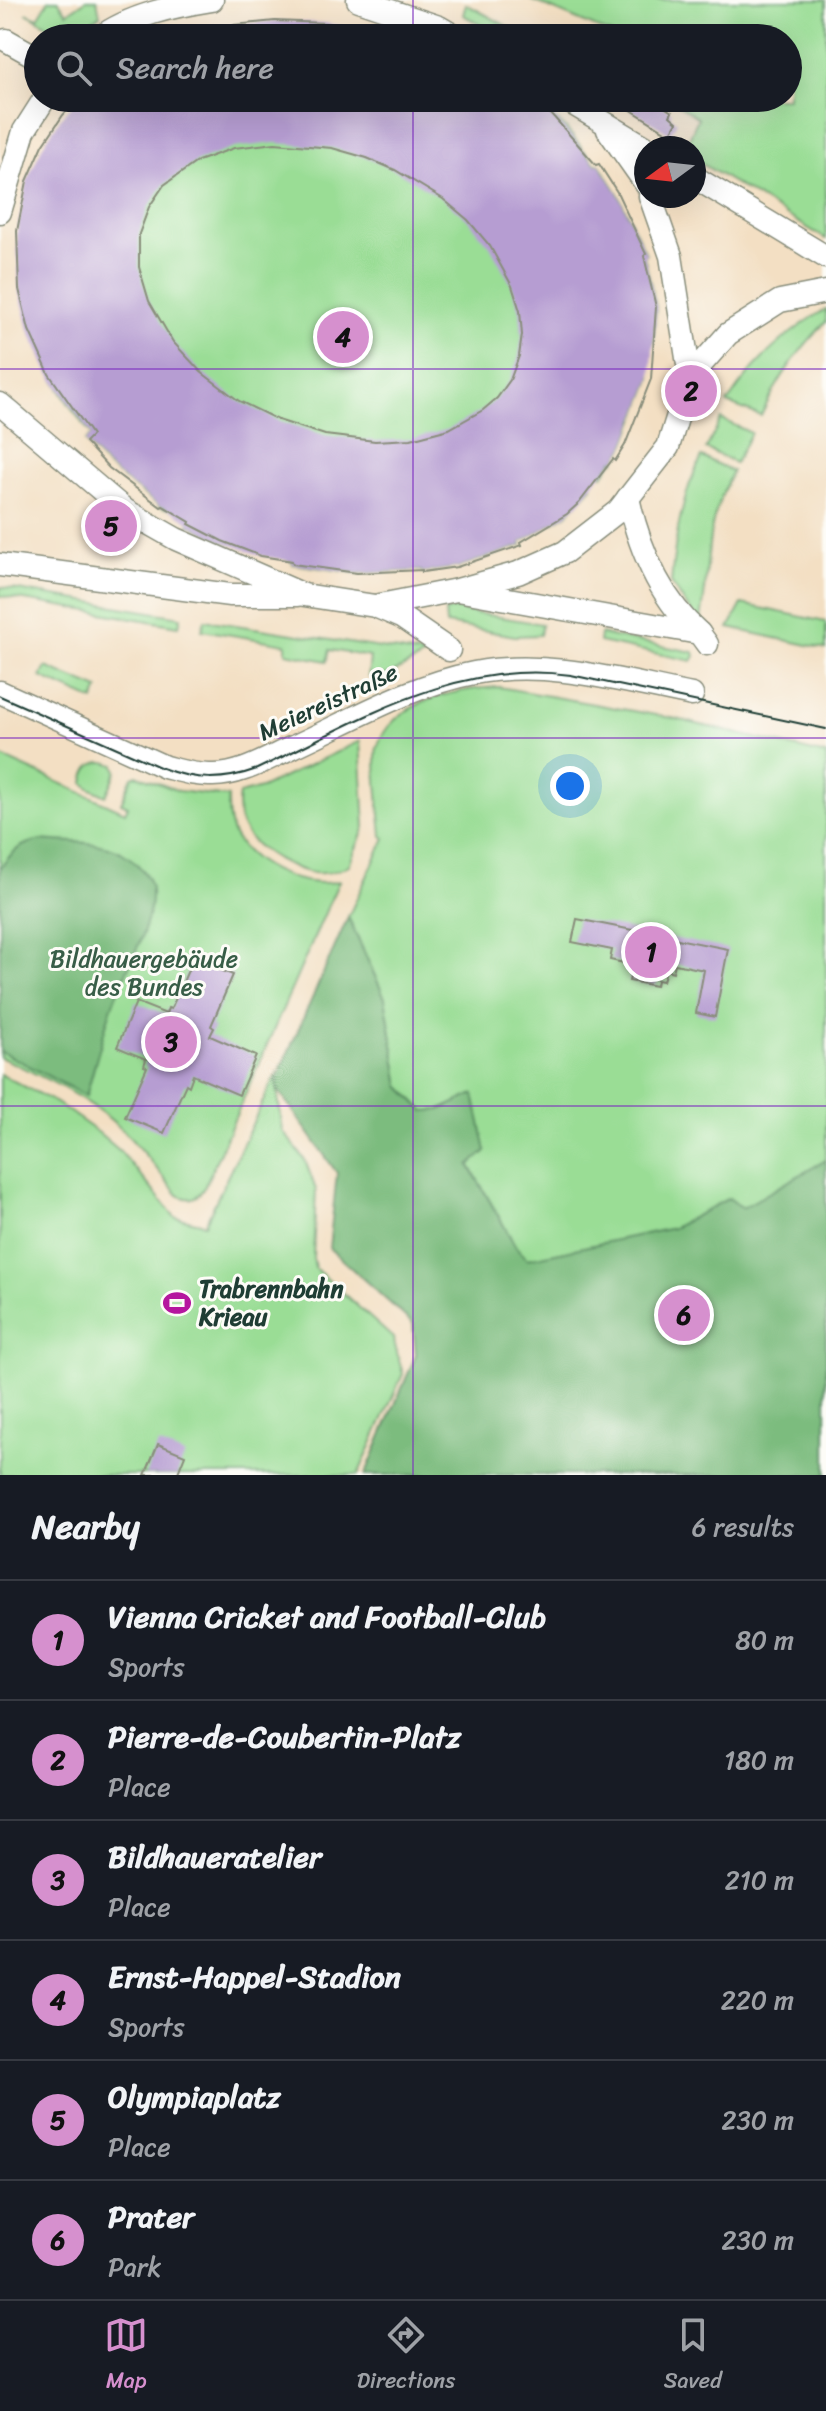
<!DOCTYPE html>
<meta charset="utf-8">
<style>
:root{--surface:#171b24;--page:#20242c;--text:#f1f3f6;--muted:#9ea1a6;--line:#363941;--accent:#d690ce}
body{margin:0;font-family:Sriracha,sans-serif;background:var(--page);color:var(--text)}
.compass{position:absolute;left:634px;top:136px;width:72px;height:72px;border-radius:50%;background:var(--surface);box-shadow:0 8px 32px #0002;rotate:255deg}
.you{position:absolute;left:570px;top:786px;width:28px;height:28px;margin:-20px;border:6px solid #fff;border-radius:50%;background:#1a73e8;box-shadow:0 0 0 12px #1a73e833}
.badge{display:grid;place-items:center;width:52px;height:52px;border-radius:50%;background:var(--accent);color:#111;font-size:26px;font-weight:700}
.pin{position:absolute;translate:-50% -50%;border:4px solid #fff;box-shadow:0 2px 8px #0006}
.list{margin:0;padding:0;list-style:none}
h2{display:flex;justify-content:space-between;align-items:center;height:104px;margin:0;padding:0 32px;font-size:34px}
h2 small{font-size:26px;font-weight:400;color:var(--muted)}
.list li{display:grid;grid-template-columns:52px 1fr auto;gap:24px;align-items:center;box-sizing:border-box;height:120px;padding:0 32px;border-top:2px solid var(--line)}
.list b{display:block;font-size:30px;white-space:nowrap}
.list p{margin:0;font-size:26px;white-space:nowrap;color:var(--muted)}
.list em{font-size:26px;font-style:normal;color:var(--muted)}
.icon{flex:none;width:44px;height:44px;fill:none;stroke:currentColor;stroke-width:2;stroke-linecap:round;stroke-linejoin:round}
.map{position:relative;flex:none;width:826px;height:1475px;overflow:hidden}
.search{position:absolute;background:var(--surface);box-shadow:0 8px 32px #0002;left:24px;right:24px;top:24px;height:88px;display:flex;align-items:center;gap:20px;box-sizing:border-box;padding:0 28px;border-radius:44px;color:var(--muted);font-size:30px}
.sheet{height:824px;background:var(--surface)}
nav{display:flex;justify-content:space-around;align-items:center;box-sizing:border-box;height:112px;border-top:2px solid var(--line);background:var(--surface);font-size:22px;color:var(--muted)}
nav a{display:grid;justify-items:center;gap:4px}
nav .on{color:var(--accent)}
.map>svg:first-child{display:block}
.green{fill:#9add95;stroke:#5c8d64;stroke-width:2}
.forest{fill:#7bbc7e;stroke:#4d7c59;stroke-width:2}
.building{fill:#b69dd2;fill-rule:evenodd}
.lines{fill:none;stroke-linecap:round;stroke-linejoin:round}
.minor-casing{stroke:#898e7c;stroke-width:25}
.minor{stroke:#fff;stroke-width:22}
.tram{stroke:#1f3d34;stroke-width:2}
.grid{fill:none;stroke:#7b2cbf;stroke-width:2;stroke-opacity:0.55}
.labels{text-anchor:middle;dominant-baseline:central;stroke-width:6;stroke-linejoin:round;paint-order:stroke}
.street-label{font-size:24px;fill:#1f3d34;stroke:#fdfcf7}
.park-label{font-size:24px;fill:#385d47;stroke:#fdfcf7}
.poi-label{font-size:24px;font-weight:bold;fill:#1f3d34;stroke:#fdfcf7;text-anchor:start}
</style>
<div class="map">
<svg width="826" height="1475" viewBox="0 0 826 1475">
<rect width="100%" height="100%" fill="#fdfcf7"/>
<filter id="ink" filterUnits="userSpaceOnUse"><feTurbulence type="fractalNoise" baseFrequency=".0125" numOctaves="2"/><feDisplacementMap in="SourceGraphic" scale="16" xChannelSelector="R" yChannelSelector="G"/><feConvolveMatrix kernelMatrix="1 2 1 2 8 2 1 2 1" color-interpolation-filters="sRGB"/></filter>
<filter id="wash" filterUnits="userSpaceOnUse"><feTurbulence type="fractalNoise" baseFrequency=".006" numOctaves="4" result="noise"/><feDisplacementMap in="SourceGraphic" scale="32" xChannelSelector="R" yChannelSelector="G"/><feGaussianBlur stdDeviation="1.8" result="paint"/><feColorMatrix in="noise" values="0 0 0 0 0 0 0 0 0 0 0 0 0 0 0 0 0 1.4 0 .05"/><feComposite in="paint" operator="in"/></filter>
<g filter="url(#wash)">
<rect width="100%" height="100%" fill="#f3dfc3"/>
<g class="green">
<path d="M 49,0 L 58,0 L 67,13 L 86,0 L 97,0 L 100,15 L 69,37 L 26,13 L 38,18 Z"/>
<path d="M 531,0 L 826,0 L 826,239 L 694,159 L 694,148 L 685,148 L 698,118 L 669,98 L 788,98 L 788,38 L 620,38 Z"/>
<path d="M 466,4 L 529,38 L 506,38 L 463,15 Z"/>
<path d="M 79,98 L 527,98 L 564,126 L 596,165 L 599,164 L 617,192 L 646,254 L 644,256 L 656,307 L 653,344 L 645,344 L 651,379 L 625,445 L 615,461 L 613,460 L 603,475 L 596,470 L 586,482 L 592,487 L 567,514 L 521,542 L 522,545 L 457,567 L 422,572 L 421,570 L 357,573 L 293,564 L 292,561 L 222,541 L 189,524 L 193,515 L 161,507 L 109,468 L 85,442 L 92,435 C 6,334 0,201 79,98 Z"/>
<path d="M 826,309 L 826,322 C 799,349 777,381 761,416 L 727,403 C 753,363 785,333 826,309 Z"/>
<path d="M 721,419 L 751,433 L 735,463 L 706,449 Z"/>
<path d="M 702,457 L 732,471 C 723,492 713,515 710,537 C 706,567 706,595 700,625 L 671,583 C 675,540 681,495 702,457 Z"/>
<path d="M 0,587 L 181,617 L 179,626 L 0,596 Z"/>
<path d="M 742,604 L 826,622 L 826,649 L 729,628 Z"/>
<path d="M 462,608 L 463,611 L 542,624 L 540,635 L 515,636 L 446,624 L 445,611 Z"/>
<path d="M 205,620 L 424,655 L 425,656 L 389,675 L 368,677 L 370,657 L 330,650 L 327,661 L 286,653 L 286,644 L 202,630 Z"/>
<path d="M 600,634 L 694,652 L 695,656 L 692,661 L 599,642 Z"/>
<path d="M 46,667 L 99,689 L 94,701 L 41,677 Z"/>
<path d="M 499,687 L 672,718 L 826,755 L 826,1475 L 671,1229 L 527,1259 L 516,1247 L 460,1148 L 400,1086 L 385,998 L 348,917 L 385,838 L 382,836 C 381,820 373,759 377,748 C 392,700 457,689 499,687 Z"/>
<path d="M 360,741 L 365,827 L 349,865 C 322,880 303,873 277,859 C 250,844 234,827 239,794 L 261,788 Z"/>
<path d="M 0,756 L 125,812 L 128,806 L 121,803 L 132,777 L 137,775 L 179,791 L 228,797 C 228,810 228,823 234,835 C 251,867 305,890 339,881 L 205,1186 C 198,1198 191,1202 178,1195 C 158,1171 140,1146 117,1125 C 84,1095 40,1076 0,1057 Z"/>
<path d="M 105,762 L 115,765 L 117,771 L 106,796 L 89,788 L 84,783 C 86,770 91,761 105,762 Z"/>
<path d="M 0,1074 L 57,1103 L 99,1133 L 120,1151 L 175,1217 L 205,1224 L 275,1076 L 283,1131 L 305,1160 L 316,1190 L 313,1258 L 315,1268 L 393,1338 L 403,1374 L 358,1475 L 0,1475 Z"/>
</g>
<g class="forest">
<path d="M 42,840 C 66,843 99,840 121,852 C 133,859 146,871 150,884 C 158,916 125,971 114,1001 C 103,1032 95,1065 86,1096 L 0,1051 L 0,869 C 12,851 21,843 42,840 Z"/>
<path d="M 348,917 L 385,998 L 400,1086 L 424,1111 L 440,1110 L 474,1094 L 486,1151 L 469,1165 L 516,1247 L 527,1259 L 673,1228 L 729,1198 L 742,1208 L 826,1160 L 826,1475 L 365,1475 L 416,1355 L 413,1324 L 329,1248 L 337,1173 L 278,1090 L 277,1078 Z"/>
</g>
<g id="blocks">
<g class="building">
<path d="M 275,21 L 325,23 L 375,31 L 374,38 L 192,38 L 191,33 L 223,26 Z"/>
<path d="M 79,98 L 527,98 L 552,115 L 596,165 L 599,164 L 617,192 L 646,254 L 644,256 L 656,307 L 651,379 L 625,445 L 615,461 L 613,459 L 579,503 L 567,514 L 521,542 L 522,545 L 457,567 L 422,572 L 422,570 L 357,573 L 293,564 L 292,561 L 261,556 L 222,541 L 189,524 L 190,522 L 163,506 L 161,507 L 109,468 L 85,442 L 92,435 L 49,374 L 29,330 L 19,289 L 17,231 L 27,181 L 43,145 L 63,115 ZM 275,143 L 332,148 L 367,158 L 395,170 L 443,199 L 468,220 L 490,246 L 512,286 L 520,311 L 522,335 L 519,356 L 510,380 L 497,398 L 483,410 L 449,429 L 411,439 L 375,441 L 325,435 L 278,420 L 239,401 L 201,372 L 173,342 L 149,301 L 139,267 L 139,234 L 149,207 L 164,185 L 198,161 L 234,148 Z"/>
<path d="M 634,98 L 641,98 L 650,104 L 653,100 L 672,112 L 670,116 L 677,122 L 670,134 L 628,108 Z"/>
<path d="M 577,919 L 728,949 L 715,1017 L 696,1013 L 704,970 L 675,964 L 673,972 L 666,970 L 663,981 L 657,980 L 656,986 L 629,981 L 633,965 L 610,960 L 612,950 L 572,942 Z"/>
<path d="M 193,959 L 233,975 L 211,1026 L 214,1028 L 210,1036 L 256,1056 L 239,1095 L 193,1075 L 189,1086 L 186,1084 L 164,1133 L 125,1117 L 147,1067 L 144,1066 L 146,1059 L 117,1047 L 136,1002 L 166,1014 L 168,1008 L 171,1009 Z"/>
<path d="M 158,1444 L 185,1455 L 177,1475 L 145,1475 Z"/>
</g>
</g>
</g>
<g filter="url(#ink)">
<use href="#blocks" fill-opacity="0" stroke="#898e7c" stroke-width="2"/>
<g class="lines">
<g class="minor-casing">
<g id="minor">
<path d="M 358,0 L 439,27 L 458,38"/>
<path d="M 99,38 C 130,15 175,6 212,0"/>
<path d="M 6,40 L 38,58"/>
<path d="M 563,98 L 647,148"/>
<path d="M 608,130 L 646,184"/>
<path d="M 694,177 L 826,257"/>
<path d="M 0,212 L 24,131 L 45,98"/>
<path d="M 690,377 L 728,334 L 780,301 L 826,292"/>
<path d="M 0,404 L 125,510 L 176,539 L 304,595 L 375,606 L 401,617 L 449,650"/>
<path d="M 628,498 C 639,547 660,599 699,633"/>
<path d="M 0,565 L 230,595 L 297,595"/>
<path d="M 457,590 L 518,573 L 565,552 L 618,511 L 668,447 L 690,377 L 671,256 L 650,196"/>
<path d="M 375,606 L 457,590 L 699,633 L 707,644"/>
<path d="M 0,692 L 165,767 C 181,771 197,776 213,775 C 242,775 268,758 293,747 C 352,720 411,685 474,673 C 547,659 621,681 692,695"/>
</g>
</g>
<use href="#minor" class="minor"/>
<path class="tram" d="M 0,696 L 162,768 C 195,781 224,781 257,769 C 360,721 453,659 571,675 L 826,729"/>
</g>
</g>
<path class="grid" d="M 413,0 L 413,38M 413,98 L 413,1475M 0,369 L 826,369M 0,738 L 826,738M 0,1106 L 826,1106"/>
<defs>
<g id="stadium-bare" transform="scale(2.16)"><path d="M0-5a6.5 5 0 1 0 0 10a6.5 5 0 1 0 0-10ZM-3.5-1.8h7v3.6h-7Z" fill="#b5179e" stroke="#fdfcf7" stroke-width="2.5" paint-order="stroke"/></g>
</defs>
<g fill-rule="evenodd">
<use href="#stadium-bare" x="177" y="1303"/>
</g>
<g class="labels">
<g class="street-label">
<text transform="translate(328 702) rotate(-25)">Meiereistraße</text>
</g>
<g class="park-label">
<text x="144" y="959">Bildhauergebäude<tspan x="144" dy="28">des Bundes</tspan></text>
</g>
<g class="poi-label">
<text x="199" y="1289">Trabrennbahn<tspan x="199" dy="28">Krieau</tspan></text>
</g>
</g>
</svg>
<svg class="compass" viewBox="-18 -18 36 36"><path d="M0-13l5 13h-10z" fill="#e53935"/><path d="M0 13l5-13h-10z" fill="#9ea1a6"/></svg>
<div class="you"></div>
<div class="pin badge" style="left:651px;top:952px">1</div>
<div class="pin badge" style="left:691px;top:391px">2</div>
<div class="pin badge" style="left:171px;top:1042px">3</div>
<div class="pin badge" style="left:343px;top:337px">4</div>
<div class="pin badge" style="left:111px;top:526px">5</div>
<div class="pin badge" style="left:684px;top:1315px">6</div>
<div class="search"><svg class="icon" aria-label="search" viewBox="0 0 24 24"><circle cx="10" cy="10" r="6"/><path d="M15 15l6 6"/></svg>Search here</div>
</div>
<section class="sheet">
<h2>Nearby<small>6 results</small></h2>
<ul class="list">
<li><span class="badge">1</span><div><b>Vienna Cricket and Football-Club</b><p>Sports</p></div><em>80 m</em></li>
<li><span class="badge">2</span><div><b>Pierre-de-Coubertin-Platz</b><p>Place</p></div><em>180 m</em></li>
<li><span class="badge">3</span><div><b>Bildhaueratelier</b><p>Place</p></div><em>210 m</em></li>
<li><span class="badge">4</span><div><b>Ernst-Happel-Stadion</b><p>Sports</p></div><em>220 m</em></li>
<li><span class="badge">5</span><div><b>Olympiaplatz</b><p>Place</p></div><em>230 m</em></li>
<li><span class="badge">6</span><div><b>Prater</b><p>Park</p></div><em>230 m</em></li>
</ul>
</section>
<nav>
<a class="on"><svg class="icon" aria-label="map" viewBox="0 0 24 24"><path d="M3 6l6-2 6 2 6-2v14l-6 2-6-2-6 2zM9 4v14M15 6v14"/></svg>Map</a>
<a><svg class="icon" aria-label="directions" viewBox="0 0 24 24"><path d="M12 3l9 9-9 9-9-9zM9 14v-3h6M13 9l2 2-2 2"/></svg>Directions</a>
<a><svg class="icon" aria-label="saved" viewBox="0 0 24 24"><path d="M7 4h10v16l-5-4-5 4z"/></svg>Saved</a>
</nav>
